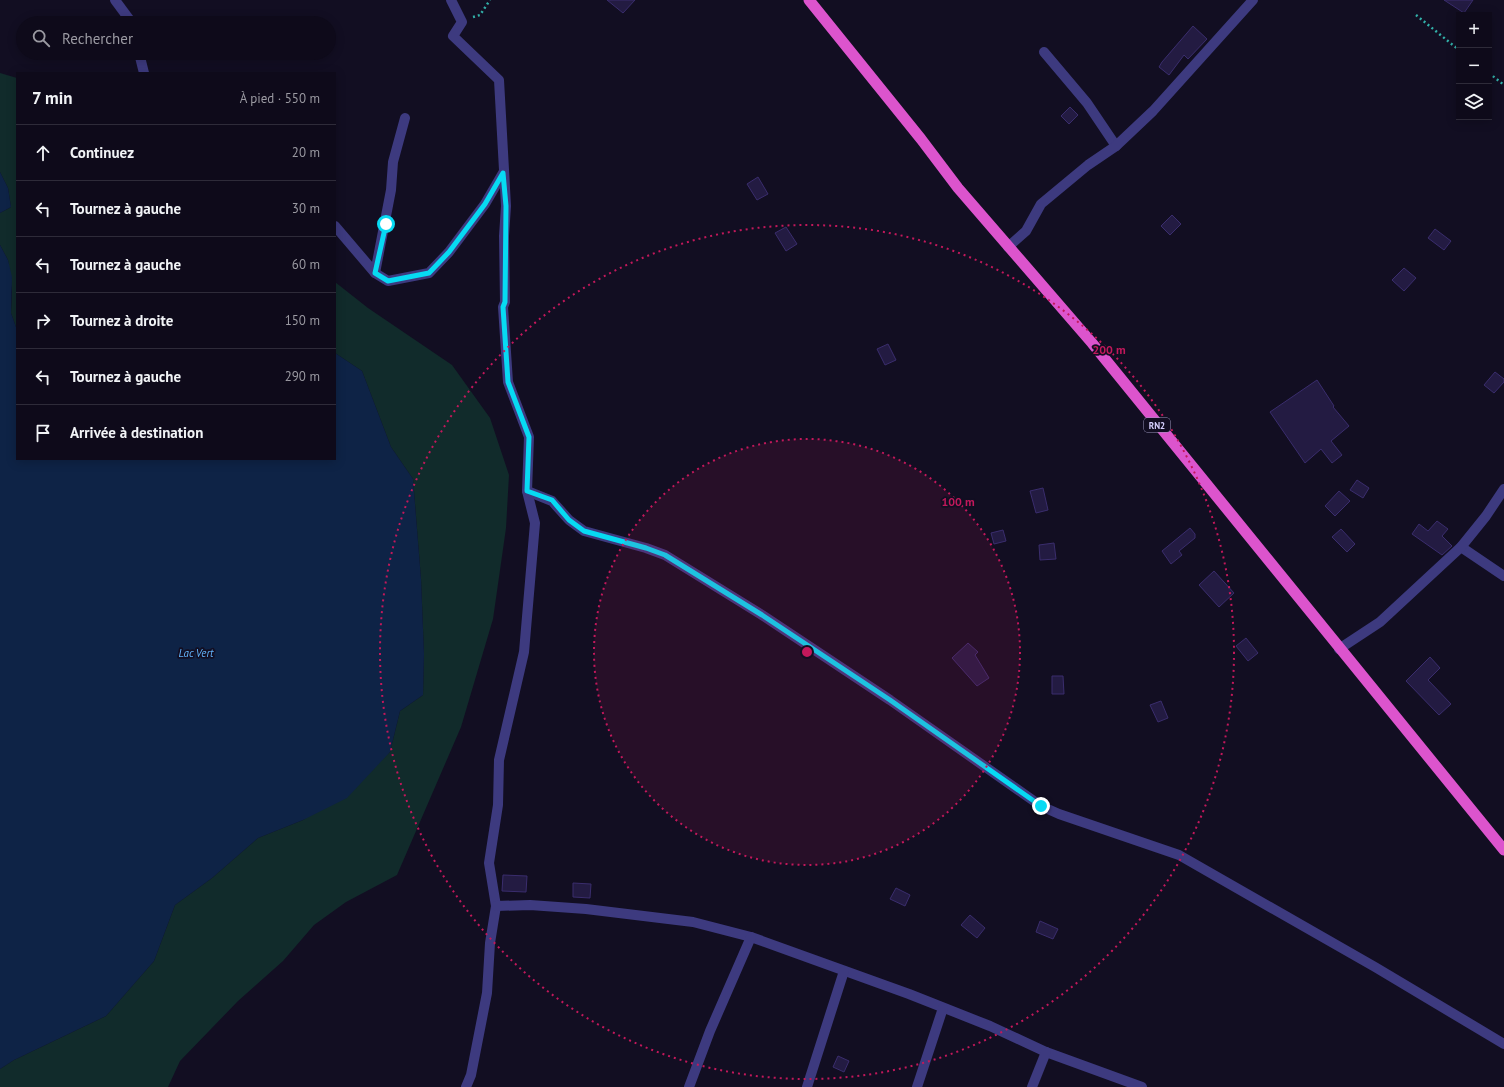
<!DOCTYPE html>
<html lang="fr">
<meta charset="utf-8">
<style>
:root{--surface:#0e0a1a;--page:#1c1827;--text:#f1f3f6;--muted:#9b9aa2;--line:#2e2b39}
body{margin:0;font-family:"PT Sans",sans-serif;background:var(--page);color:var(--text)}
.controls{position:absolute;right:12px;top:12px;display:grid;overflow:hidden;border-radius:0px;box-shadow:0 2px 10px #0003}
.controls button{width:36px;height:36px;display:grid;place-items:center;padding:0;border:0;border-bottom:1px solid var(--line);background:var(--surface);color:var(--text);font:20px sans-serif}
.stop{position:absolute;width:12px;height:12px;margin:-9px;border:3px solid #07daf3;border-radius:50%;background:#fff}
.stop.end{background:#07daf3;border-color:#fff;box-shadow:0 1px 4px #0008}
.list{margin:0;padding:0;list-style:none}
h2{display:flex;justify-content:space-between;align-items:center;height:52px;margin:0;padding:0 16px;font-size:17px}
h2 small{font-size:13px;font-weight:400;color:var(--muted)}
.list li{display:grid;grid-template-columns:26px 1fr auto;gap:12px;align-items:center;box-sizing:border-box;height:56px;padding:0 16px;border-top:1px solid var(--line)}
.list b{display:block;font-size:15px;white-space:nowrap}
.list em{font-size:13px;font-style:normal;color:var(--muted)}
.icon{flex:none;width:22px;height:22px;fill:none;stroke:currentColor;stroke-width:2;stroke-linecap:round;stroke-linejoin:round}
.map{position:relative;flex:none;width:1504px;height:1087px;overflow:hidden}
.search{position:absolute;background:var(--surface);box-shadow:0 2px 10px #0003;left:16px;top:16px;width:320px;height:44px;display:flex;align-items:center;gap:10px;box-sizing:border-box;padding:0 14px;border-radius:22px;color:var(--muted);font-size:15px}
.panel{position:absolute;background:var(--surface);box-shadow:0 2px 10px #0003;left:16px;top:72px;width:320px;height:388px;border-radius:0px}
.map>svg:first-child{display:block}
.green{fill:#112b2b}
.water{fill:#0e2346}
.building{fill:#231b42;stroke:#3a2d6d}
.lines{fill:none;stroke-linecap:round;stroke-linejoin:round}
.path{stroke:#32b0a9;stroke-width:2.5;stroke-dasharray:2 3;stroke-linecap:butt}
.minor{stroke:#3d3a7f;stroke-width:10}
.trunk{stroke:#dc54cd;stroke-width:11}
.route{stroke:#07daf3;stroke-width:5}
.ring{fill:none;stroke:#c2185b;stroke-width:2;stroke-dasharray:2 4}
.labels{text-anchor:middle;dominant-baseline:central;stroke-width:3.5;stroke-linejoin:round;paint-order:stroke}
.shield{fill:#120e22;stroke:#9b96bc;stroke-width:1}
.shield-label{font-size:9px;font-weight:bold;fill:#d6d0fe}
.water-label{font-size:11px;font-style:italic;fill:#61b3fb;stroke:#120e22}
.centre{fill:#c2185b;stroke:#120e22;stroke-width:2}
.ring-label{font-size:12px;text-anchor:middle;font-weight:bold;fill:#c2185b;stroke:#120e22;stroke-width:3.5;stroke-linejoin:round;paint-order:stroke}
</style>
<div class="map">
<svg width="1504" height="1087" viewBox="0 0 1504 1087">
<rect width="100%" height="100%" fill="#120e22"/>
<g class="green">
<path d="M 0,73 L 17,78 L 17,330 L 11,313 L 12,291 L 8,260 L 0,245 L 0,213 L 11,207 L 8,188 L 0,172 Z"/>
<path d="M 335,282 L 368,308 L 452,365 L 490,418 L 509,475 L 506,528 L 493,619 L 461,727 L 397,875 L 346,902 L 314,925 L 283,961 L 238,1001 L 180,1061 L 168,1087 L 0,1087 L 0,1069 L 14,1060 L 106,1016 L 154,961 L 175,905 L 212,878 L 258,838 L 303,820 L 390,752 L 400,711 L 423,695 L 424,654 L 421,579 L 413,479 L 391,447 L 362,371 L 335,353 Z"/>
</g>
<g class="water">
<path d="M 0,172 L 8,188 L 11,207 L 0,213 Z"/>
<path d="M 0,245 L 8,260 L 12,277 L 11,313 L 17,330 L 17,459 L 335,459 L 335,353 L 362,371 L 391,447 L 413,479 L 421,579 L 424,654 L 423,695 L 400,711 L 390,752 L 347,798 L 303,820 L 258,838 L 212,878 L 175,905 L 154,961 L 106,1016 L 14,1060 L 0,1069 Z"/>
</g>
<g class="building">
<path d="M 607,0 L 635,0 L 623,13 Z"/>
<path d="M 1444,0 L 1473,0 L 1464,13 Z"/>
<path d="M 1193,26 L 1207,39 L 1188,59 L 1184,55 L 1169,75 L 1159,67 L 1162,62 Z"/>
<path d="M 1070,107 L 1078,115 L 1069,124 L 1061,116 Z"/>
<path d="M 758,177 L 768,194 L 757,200 L 747,184 Z"/>
<path d="M 1172,215 L 1181,224 L 1170,235 L 1161,226 Z"/>
<path d="M 786,227 L 797,244 L 786,251 L 775,233 Z"/>
<path d="M 1435,229 L 1451,241 L 1444,250 L 1428,238 Z"/>
<path d="M 1404,268 L 1416,278 L 1404,291 L 1392,280 Z"/>
<path d="M 888,344 L 896,360 L 885,365 L 877,349 Z"/>
<path d="M 1495,372 L 1504,379 L 1504,382 L 1494,393 L 1484,385 Z"/>
<path d="M 1317,380 L 1334,406 L 1333,407 L 1349,426 L 1331,441 L 1342,455 L 1332,463 L 1321,449 L 1305,463 L 1270,412 Z"/>
<path d="M 1357,480 L 1369,488 L 1363,498 L 1350,490 Z"/>
<path d="M 1043,488 L 1048,510 L 1036,513 L 1030,491 Z"/>
<path d="M 1339,491 L 1350,501 L 1335,516 L 1325,506 Z"/>
<path d="M 1437,521 L 1448,529 L 1442,536 L 1452,546 L 1442,555 L 1412,534 L 1419,524 L 1428,531 Z"/>
<path d="M 1190,528 L 1195,534 L 1195,538 L 1179,551 L 1182,555 L 1171,564 L 1162,551 Z"/>
<path d="M 1341,529 L 1355,544 L 1347,552 L 1332,537 Z"/>
<path d="M 1003,530 L 1006,541 L 994,544 L 991,533 Z"/>
<path d="M 1054,543 L 1056,559 L 1040,560 L 1039,545 Z"/>
<path d="M 1214,571 L 1234,593 L 1219,607 L 1199,585 Z"/>
<path d="M 1246,638 L 1258,653 L 1248,661 L 1236,646 Z"/>
<path d="M 968,643 L 978,652 L 975,655 L 989,678 L 977,686 L 952,658 Z"/>
<path d="M 1430,657 L 1440,668 L 1428,680 L 1451,704 L 1439,715 L 1406,681 Z"/>
<path d="M 1052,676 L 1063,676 L 1064,694 L 1052,694 Z"/>
<path d="M 1161,701 L 1168,718 L 1158,722 L 1150,705 Z"/>
<path d="M 503,875 L 527,876 L 526,892 L 502,891 Z"/>
<path d="M 573,883 L 591,884 L 590,898 L 573,897 Z"/>
<path d="M 896,888 L 910,895 L 905,906 L 890,899 Z"/>
<path d="M 970,915 L 985,928 L 977,938 L 961,925 Z"/>
<path d="M 1040,921 L 1058,929 L 1053,939 L 1036,932 Z"/>
<path d="M 838,1056 L 849,1061 L 844,1072 L 833,1067 Z"/>
</g>
<g class="lines">
<g class="path">
<path d="M 1416,15 L 1459,50"/>
<path d="M 473,17 L 480,15 L 490,0"/>
<path d="M 1489,73 L 1504,85"/>
</g>
<g class="minor">
<path d="M 115,0 L 132,23"/>
<path d="M 451,0 L 462,22 L 453,36 L 499,80 L 506,206 L 504,236 L 505,302 L 503,307 L 508,382 L 529,437 L 527,491 L 535,523 L 524,652 L 499,760 L 498,805 L 489,863 L 496,906 L 490,943 L 487,993 L 471,1075 L 466,1087"/>
<path d="M 1044,52 L 1087,103 L 1116,146"/>
<path d="M 139,53 L 144,73"/>
<path d="M 335,226 L 375,273 L 388,281 L 429,273 L 449,252 L 485,204 L 503,173"/>
<path d="M 1008,247 L 1026,231 L 1041,204 L 1088,165 L 1116,146 L 1153,111 L 1253,0"/>
<path d="M 375,273 L 391,190 L 393,162 L 405,118"/>
<path d="M 527,491 L 552,501 L 569,520 L 584,531 L 646,548 L 665,555 L 762,615 L 890,700 L 1041,806 L 1059,814 L 1179,855 L 1375,967 L 1504,1044"/>
<path d="M 1461,547 L 1504,576"/>
<path d="M 1339,649 L 1380,622 L 1461,547 L 1486,516 L 1504,489"/>
<path d="M 496,906 L 530,905 L 586,909 L 693,922 L 751,937 L 909,994 L 990,1026 L 1046,1052 L 1142,1087"/>
<path d="M 689,1087 L 710,1031 L 751,937"/>
<path d="M 807,1087 L 844,971"/>
<path d="M 917,1087 L 943,1008"/>
<path d="M 1032,1087 L 1046,1052"/>
</g>
<path class="trunk" d="M 809,0 L 921,139 L 958,188 L 1092,343 L 1504,850"/>
</g>
<g class="lines">
<path class="route" d="M 386,224 L 375,273 L 388,281 L 429,273 L 449,252 L 485,204 L 503,173 L 506,206 L 505,302 L 503,307 L 508,382 L 529,437 L 527,491 L 552,500 L 569,520 L 584,531 L 646,548 L 665,555 L 762,615 L 890,700 L 1041,806"/>
</g>
<circle cx="807" cy="652" r="213" fill="#c2185b" fill-opacity=".12"/>
<g class="ring">
<circle cx="807" cy="652" r="213"/>
<circle cx="807" cy="652" r="427"/>
</g>
<g class="labels">
<rect class="shield" x="1144" y="418" width="26" height="14" rx="3"/>
<g class="shield-label">
<text x="1157" y="425">RN2</text>
</g>
<g class="water-label">
<text x="196" y="653">Lac Vert</text>
</g>
</g>
<circle cx="807" cy="652" r="6" class="centre"/>
<g class="ring-label">
<text x="1109" y="354">200 m</text>
<text x="958" y="506">100 m</text>
</g>
</svg>
<div class="controls">
<button>+</button>
<button>−</button>
<button><svg class="icon" aria-label="layers" viewBox="0 0 24 24"><path d="M12 4l9 5-9 5-9-5zM3 14l9 5 9-5"/></svg></button>
</div>
<div class="stop" style="left:386px;top:224px"></div>
<div class="stop end" style="left:1041px;top:806px"></div>
<div class="search"><svg class="icon" aria-label="search" viewBox="0 0 24 24"><circle cx="10" cy="10" r="6"/><path d="M15 15l6 6"/></svg>Rechercher</div>
<section class="panel">
<h2>7 min<small>À pied · 550 m</small></h2>
<ul class="list">
<li><svg class="icon" aria-label="ahead" viewBox="0 0 24 24"><path d="M12 20V5M6 11l6-6 6 6"/></svg><div><b>Continuez</b></div><em>20 m</em></li>
<li><svg class="icon" aria-label="left" viewBox="0 0 24 24"><path d="M17 20v-9H6M10 6l-5 5 5 5"/></svg><div><b>Tournez à gauche</b></div><em>30 m</em></li>
<li><svg class="icon" aria-label="left" viewBox="0 0 24 24"><path d="M17 20v-9H6M10 6l-5 5 5 5"/></svg><div><b>Tournez à gauche</b></div><em>60 m</em></li>
<li><svg class="icon" aria-label="right" viewBox="0 0 24 24"><path d="M7 20v-9h11M14 6l5 5-5 5"/></svg><div><b>Tournez à droite</b></div><em>150 m</em></li>
<li><svg class="icon" aria-label="left" viewBox="0 0 24 24"><path d="M17 20v-9H6M10 6l-5 5 5 5"/></svg><div><b>Tournez à gauche</b></div><em>290 m</em></li>
<li><svg class="icon" aria-label="arrive" viewBox="0 0 24 24"><path d="M6 21V4h12l-3 4 3 4H6"/></svg><div><b>Arrivée à destination</b></div></li>
</ul>
</section>
</div>
